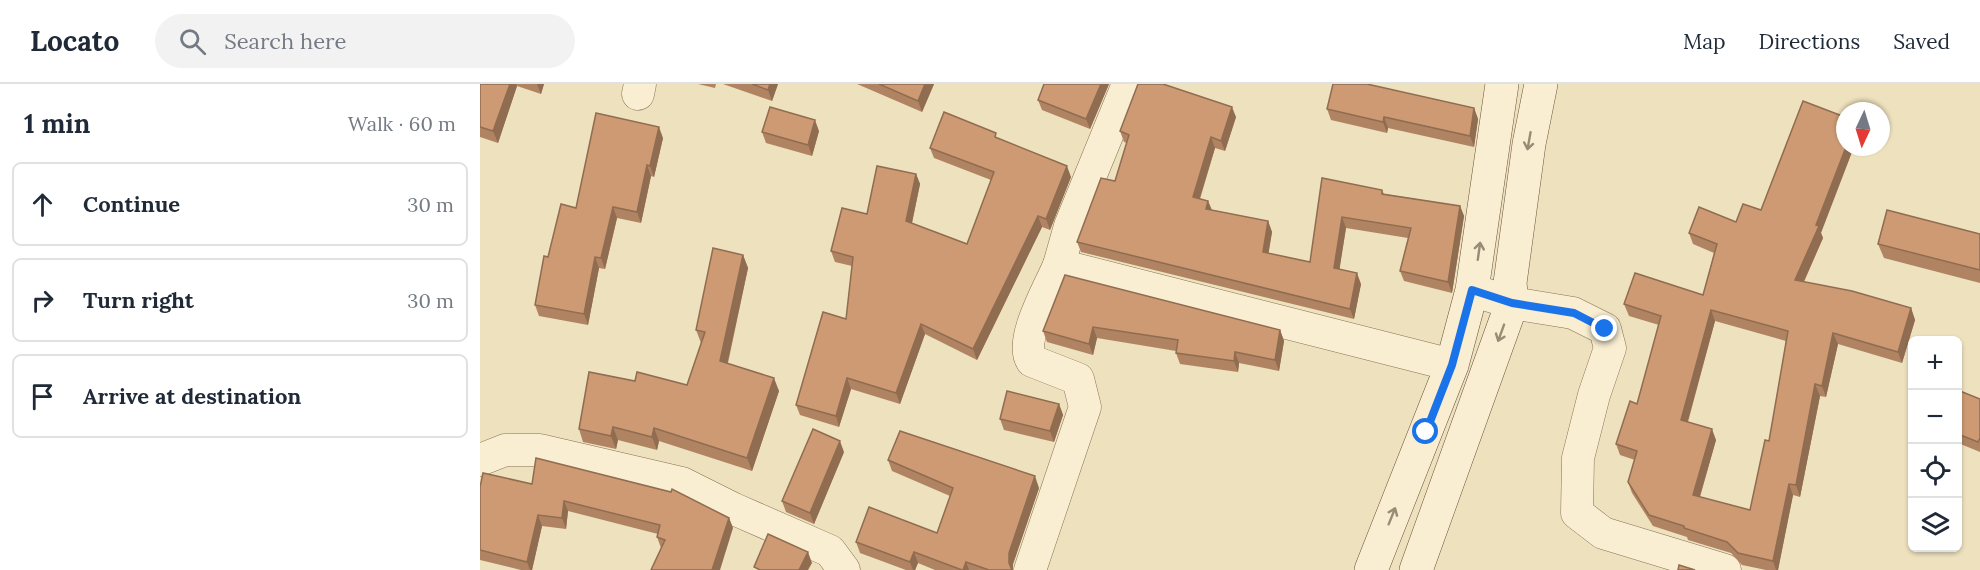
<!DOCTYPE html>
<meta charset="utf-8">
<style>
:root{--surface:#fff;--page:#f2f2f3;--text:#1f2937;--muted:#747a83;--line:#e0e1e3}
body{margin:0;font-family:Lora,serif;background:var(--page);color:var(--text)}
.controls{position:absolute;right:18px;bottom:18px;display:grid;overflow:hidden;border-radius:9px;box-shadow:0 2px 4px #0004}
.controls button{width:54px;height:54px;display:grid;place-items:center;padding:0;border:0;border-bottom:2px solid var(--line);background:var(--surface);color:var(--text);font:30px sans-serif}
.compass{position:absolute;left:1356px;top:18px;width:54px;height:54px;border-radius:50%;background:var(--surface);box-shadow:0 2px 4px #0004;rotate:184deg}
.stop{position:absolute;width:18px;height:18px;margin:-14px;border:4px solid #1a73e8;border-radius:50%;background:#fff}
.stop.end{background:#1a73e8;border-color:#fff;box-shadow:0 2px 6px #0008}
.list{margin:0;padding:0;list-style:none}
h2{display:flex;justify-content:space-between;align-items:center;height:78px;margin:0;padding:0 24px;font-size:26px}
h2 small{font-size:20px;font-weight:400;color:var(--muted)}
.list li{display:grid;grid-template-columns:39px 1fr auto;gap:18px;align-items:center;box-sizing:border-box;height:84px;margin:0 12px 12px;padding:0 12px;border:2px solid var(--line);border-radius:9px}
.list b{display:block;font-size:22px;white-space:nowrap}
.list em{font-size:20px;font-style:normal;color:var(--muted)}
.icon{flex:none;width:33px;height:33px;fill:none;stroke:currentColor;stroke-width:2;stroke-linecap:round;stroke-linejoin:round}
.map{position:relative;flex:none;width:1500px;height:486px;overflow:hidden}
header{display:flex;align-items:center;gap:36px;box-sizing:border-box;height:84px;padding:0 30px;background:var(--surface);border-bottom:2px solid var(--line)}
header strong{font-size:28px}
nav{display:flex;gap:33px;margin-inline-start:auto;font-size:21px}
.search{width:420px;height:54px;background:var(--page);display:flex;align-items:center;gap:15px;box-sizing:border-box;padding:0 21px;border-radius:33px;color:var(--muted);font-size:22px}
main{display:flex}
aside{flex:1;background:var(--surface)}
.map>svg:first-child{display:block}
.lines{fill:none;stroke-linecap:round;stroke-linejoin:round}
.street-casing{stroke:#877157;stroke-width:33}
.secondary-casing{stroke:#69523a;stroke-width:34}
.street{stroke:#f9eed1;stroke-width:32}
.secondary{stroke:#f9eed1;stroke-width:33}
.wall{fill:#b08463;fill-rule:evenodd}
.shaded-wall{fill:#906c50}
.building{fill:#cd9a73;stroke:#906c50;stroke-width:1.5;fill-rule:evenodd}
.oneway{stroke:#988c76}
.route{stroke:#1a73e8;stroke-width:8}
</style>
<header>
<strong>Locato</strong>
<div class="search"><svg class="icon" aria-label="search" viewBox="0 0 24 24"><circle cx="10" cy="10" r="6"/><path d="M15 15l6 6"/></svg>Search here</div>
<nav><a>Map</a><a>Directions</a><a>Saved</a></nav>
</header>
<main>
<aside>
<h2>1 min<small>Walk · 60 m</small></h2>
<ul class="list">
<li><svg class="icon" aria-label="ahead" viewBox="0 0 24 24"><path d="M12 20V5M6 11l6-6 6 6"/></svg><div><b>Continue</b></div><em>30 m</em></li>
<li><svg class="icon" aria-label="right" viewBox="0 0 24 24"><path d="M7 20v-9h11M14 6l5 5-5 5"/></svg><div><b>Turn right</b></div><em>30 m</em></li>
<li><svg class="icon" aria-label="arrive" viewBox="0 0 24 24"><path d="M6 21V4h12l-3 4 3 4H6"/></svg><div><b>Arrive at destination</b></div></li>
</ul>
</aside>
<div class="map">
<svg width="1500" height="486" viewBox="0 0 1500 486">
<rect width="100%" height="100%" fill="#eee1be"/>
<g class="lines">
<g class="street-casing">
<g id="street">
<path d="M 648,0 L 590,142 L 579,181 L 972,281"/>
<path d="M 158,10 L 160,0"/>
<path d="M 992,206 L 1032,219 L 1093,229 L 1125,245 L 1130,264 L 1114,311 L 1098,374 L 1097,429 L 1123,449 L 1245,486"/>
<path d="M 0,376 L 25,366 L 60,366 L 202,399 L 254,425 L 350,467 L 364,486"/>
<path d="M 550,486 L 605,323 L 598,295 L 552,277 C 538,257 570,203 579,181"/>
</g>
</g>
<g class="secondary-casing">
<g id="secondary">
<path d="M 891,486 L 972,281 L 992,206 L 1022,0"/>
<path d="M 936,486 L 1032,219 L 1030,199 L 1049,60 L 1061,0"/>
</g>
</g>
<use href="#street" class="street"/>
<use href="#secondary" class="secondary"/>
</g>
<g class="wall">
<path d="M 0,0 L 64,0 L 61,10 L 37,2 L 18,59 L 0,53 Z"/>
<path d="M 218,0 L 236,0 L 235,4 Z"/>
<path d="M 243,0 L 298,0 L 292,17 Z"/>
<path d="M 377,0 L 454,0 L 442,28 Z"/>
<path d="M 629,0 L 610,45 L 562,26 L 558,16 Z"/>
<path d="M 994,24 L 998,35 L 994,63 L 908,44 L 907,49 L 851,36 L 847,25 Z"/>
<path d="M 756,33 L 745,67 L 735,64 L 720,115 L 728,117 L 732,126 L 788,137 L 792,148 L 788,169 L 830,178 L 842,94 L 902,106 L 904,110 L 980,122 L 984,132 L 972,209 L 924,197 L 920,187 L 928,154 L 866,144 L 859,186 L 881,200 L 874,235 L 601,168 L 597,158 L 635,97 L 647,59 L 644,58 L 640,47 Z"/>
<path d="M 339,47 L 332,72 L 286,59 L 282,48 Z"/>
<path d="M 183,54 L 174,93 L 171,92 L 161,139 L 137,134 L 125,185 L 119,184 L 108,241 L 59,232 L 55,221 L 68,173 L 96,124 Z"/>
<path d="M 518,54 L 591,93 L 570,146 L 562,143 L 497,276 L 445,250 L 420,320 L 371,305 L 359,343 L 320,331 L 316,321 L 366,235 L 372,182 L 355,178 L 351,167 L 387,130 L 436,90 L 440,100 L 432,139 L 487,160 L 511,96 L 454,74 L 450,64 Z"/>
<path d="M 1256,138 L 1341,149 L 1343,154 L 1324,198 L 1431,224 L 1435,236 L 1422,279 L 1358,260 L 1346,313 L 1340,312 L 1320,413 L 1313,411 L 1298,486 L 1286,486 L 1262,481 L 1251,469 L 1208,456 L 1207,453 L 1173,442 L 1152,409 L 1148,398 L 1155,376 L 1140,371 L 1136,360 L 1157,320 L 1179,241 L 1149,232 L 1144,220 L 1223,211 L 1234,169 L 1213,160 L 1209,149 ZM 1235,237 L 1306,257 L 1289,357 L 1270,426 L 1220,413 L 1236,356 L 1208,338 Z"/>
<path d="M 1500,150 L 1500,199 L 1404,174 L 1398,160 Z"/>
<path d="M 263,171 L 268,184 L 248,279 L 299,307 L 272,387 L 179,357 L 177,366 L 138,356 L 136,365 L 103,358 L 99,345 L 155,297 L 207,301 L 221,259 L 216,246 Z"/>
<path d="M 585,191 L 800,246 L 804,257 L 799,287 L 759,279 L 758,288 L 700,280 L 696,269 L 696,267 L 617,254 L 613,271 L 567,258 L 563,247 Z"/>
<path d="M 1478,314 L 1500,315 L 1500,368 L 1478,359 Z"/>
<path d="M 579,320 L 583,331 L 574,358 L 524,346 L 520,335 Z"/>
<path d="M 364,368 L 334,440 L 306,428 L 302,417 Z"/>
<path d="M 408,376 L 559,404 L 533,480 L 533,486 L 455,486 L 438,479 L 435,486 L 426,486 L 380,469 L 376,458 L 457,449 L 470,412 L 412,387 Z"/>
<path d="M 52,400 L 249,434 L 253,444 L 181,464 L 177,453 L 178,450 L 88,427 L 86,445 L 62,442 L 52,486 L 41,486 L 0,476 L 0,403 Z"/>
</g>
<g class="shaded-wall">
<path d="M 30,0 L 36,0 L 37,2 L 18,59 L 13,47 Z"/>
<path d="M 57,0 L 64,0 L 61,10 Z"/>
<path d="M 290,0 L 298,0 L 292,17 L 288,6 Z"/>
<path d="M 445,0 L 454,0 L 442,28 L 438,17 Z"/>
<path d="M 621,0 L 629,0 L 610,45 L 606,35 Z"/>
<path d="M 752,23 L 756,33 L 745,67 L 741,57 Z"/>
<path d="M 994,24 L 998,35 L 994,63 L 990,52 Z"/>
<path d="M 904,33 L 908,44 L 907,49 L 903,38 Z"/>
<path d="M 335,36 L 339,47 L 332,72 L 328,61 Z"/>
<path d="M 179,43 L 183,54 L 174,93 L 170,82 Z"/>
<path d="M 731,53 L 735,64 L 717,123 L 713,113 Z"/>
<path d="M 1366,63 L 1374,63 L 1341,149 L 1343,154 L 1319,208 L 1315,196 Z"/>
<path d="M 167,81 L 171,92 L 161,139 L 157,128 Z"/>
<path d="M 587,82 L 591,93 L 570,146 L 566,135 Z"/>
<path d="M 436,90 L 440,100 L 430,148 L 426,137 Z"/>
<path d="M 728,117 L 732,127 L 726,125 Z"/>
<path d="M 980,122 L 984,132 L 972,209 L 968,198 Z"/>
<path d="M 133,123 L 137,134 L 125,185 L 121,174 Z"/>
<path d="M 558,132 L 562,143 L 497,276 L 493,265 Z"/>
<path d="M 862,133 L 866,144 L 858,195 L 854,184 Z"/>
<path d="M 788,137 L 792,148 L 787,179 L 783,168 Z"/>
<path d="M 263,171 L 268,184 L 245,290 L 240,277 Z"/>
<path d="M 115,173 L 119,184 L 108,241 L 104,230 Z"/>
<path d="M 877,189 L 881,200 L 874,235 L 870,225 Z"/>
<path d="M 1431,224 L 1435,236 L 1422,279 L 1418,268 Z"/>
<path d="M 1231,226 L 1235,237 L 1205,347 L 1201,336 Z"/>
<path d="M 441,240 L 445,250 L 420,320 L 416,309 Z"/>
<path d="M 613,243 L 617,254 L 613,271 L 609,260 Z"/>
<path d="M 800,246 L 804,257 L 799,287 L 795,276 Z"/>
<path d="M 1353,249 L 1358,260 L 1346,313 L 1342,302 Z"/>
<path d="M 755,268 L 759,279 L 758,288 L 754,277 Z"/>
<path d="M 294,294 L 299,307 L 272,387 L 267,374 Z"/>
<path d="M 367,294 L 371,305 L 359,343 L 356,332 Z"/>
<path d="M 1335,300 L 1340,312 L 1320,413 L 1316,401 Z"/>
<path d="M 579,320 L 583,331 L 574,358 L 570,347 Z"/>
<path d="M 133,343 L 138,356 L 136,365 L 131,352 Z"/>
<path d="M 174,344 L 179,357 L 177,366 L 172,353 Z"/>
<path d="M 1232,345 L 1236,356 L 1217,422 L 1213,411 Z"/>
<path d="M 360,357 L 364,368 L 334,440 L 330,429 Z"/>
<path d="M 555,392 L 559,404 L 533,480 L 533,486 L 529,479 L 529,469 Z"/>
<path d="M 1309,400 L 1313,411 L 1298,486 L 1296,486 L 1293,477 Z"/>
<path d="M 84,417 L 88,427 L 86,445 L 82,434 Z"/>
<path d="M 58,431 L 62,442 L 52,486 L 50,486 L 47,478 Z"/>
<path d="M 249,434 L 253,444 L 240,486 L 232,486 Z"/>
<path d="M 328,468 L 332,479 L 328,486 L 319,486 Z"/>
<path d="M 434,468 L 438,479 L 435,486 L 433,486 L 430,478 Z"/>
<path d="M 486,478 L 489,486 L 483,486 Z"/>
</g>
<g class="building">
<path d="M 0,0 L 30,0 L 13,47 L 0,43 Z"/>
<path d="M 272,0 L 290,0 L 288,6 Z"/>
<path d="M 399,0 L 445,0 L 438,17 Z"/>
<path d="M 564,0 L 621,0 L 606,35 L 558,16 Z"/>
<path d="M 658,0 L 683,0 L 752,23 L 741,57 L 731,53 L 713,113 L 728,117 L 726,125 L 788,137 L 783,168 L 830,178 L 842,94 L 902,106 L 902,110 L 980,122 L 968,198 L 920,187 L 931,144 L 862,133 L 854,184 L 877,189 L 870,225 L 597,158 L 621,94 L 635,97 L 649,51 L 640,47 Z"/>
<path d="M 853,0 L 887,0 L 994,24 L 990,52 L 904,33 L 903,38 L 847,25 Z"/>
<path d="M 1323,17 L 1365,33 L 1365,63 L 1366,63 L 1336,141 L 1339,142 L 1315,196 L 1372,207 L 1431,224 L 1418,268 L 1353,249 L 1342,302 L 1335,300 L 1316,401 L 1309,400 L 1293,477 L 1258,469 L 1247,458 L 1204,444 L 1204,442 L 1169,431 L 1148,398 L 1157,367 L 1136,360 L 1150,317 L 1157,320 L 1181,232 L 1144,220 L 1155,189 L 1223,211 L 1237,160 L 1209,149 L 1219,123 L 1256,138 L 1263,120 L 1281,126 ZM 1231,226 L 1308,247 L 1289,357 L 1285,356 L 1270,426 L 1213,411 L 1232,345 L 1201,336 Z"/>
<path d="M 290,23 L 335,36 L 328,61 L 282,48 Z"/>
<path d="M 464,28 L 516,49 L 515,53 L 587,82 L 566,135 L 558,132 L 493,265 L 441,240 L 416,309 L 367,294 L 356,332 L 316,321 L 343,228 L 366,235 L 373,173 L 351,167 L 362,124 L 387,130 L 397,82 L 436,90 L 426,137 L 487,160 L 514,88 L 450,64 Z"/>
<path d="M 116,29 L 179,43 L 170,82 L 167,81 L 157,128 L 133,123 L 121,174 L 115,173 L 104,230 L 55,221 L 64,172 L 68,173 L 81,120 L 96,124 Z"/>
<path d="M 1407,126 L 1500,150 L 1500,186 L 1398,160 Z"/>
<path d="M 233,164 L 263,171 L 240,277 L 294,294 L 267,374 L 174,344 L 172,353 L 133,343 L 131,352 L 99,345 L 109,288 L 155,297 L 157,288 L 207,301 L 225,248 L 216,246 Z"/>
<path d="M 585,191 L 800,246 L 795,276 L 755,268 L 754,277 L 696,269 L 698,256 L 613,243 L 609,260 L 563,247 Z"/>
<path d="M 527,307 L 579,320 L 570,347 L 520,335 Z"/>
<path d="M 1480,307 L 1500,315 L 1500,354 L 1498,358 L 1478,350 L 1478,314 Z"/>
<path d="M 333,345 L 360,357 L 330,429 L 302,417 Z"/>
<path d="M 420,347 L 555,392 L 529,469 L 529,479 L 532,486 L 509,486 L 486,478 L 483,486 L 482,486 L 434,468 L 430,478 L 376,458 L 389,423 L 457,449 L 473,404 L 408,376 Z"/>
<path d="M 56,374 L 191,408 L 192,405 L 249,434 L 232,486 L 171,486 L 185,456 L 177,453 L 180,441 L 84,417 L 82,434 L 58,431 L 47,478 L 0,466 L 0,403 L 3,389 L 52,400 Z"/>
<path d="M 288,450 L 328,468 L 319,486 L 280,486 L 274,483 Z"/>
<path d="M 1199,481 L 1215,486 L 1198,486 Z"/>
</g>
<defs><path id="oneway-shaft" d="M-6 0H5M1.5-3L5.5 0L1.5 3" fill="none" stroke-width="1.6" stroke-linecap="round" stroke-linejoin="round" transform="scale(1.5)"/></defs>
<g class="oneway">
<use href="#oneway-shaft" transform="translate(1049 57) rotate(100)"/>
<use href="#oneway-shaft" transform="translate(999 167) rotate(-82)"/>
<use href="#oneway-shaft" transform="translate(1021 249) rotate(110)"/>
<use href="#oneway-shaft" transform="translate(912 432) rotate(-68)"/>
</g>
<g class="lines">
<path class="route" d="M 946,348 L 972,281 L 992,206 L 1032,219 L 1094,229 L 1125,245"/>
</g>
</svg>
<div class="controls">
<button>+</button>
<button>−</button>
<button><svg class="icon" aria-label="locate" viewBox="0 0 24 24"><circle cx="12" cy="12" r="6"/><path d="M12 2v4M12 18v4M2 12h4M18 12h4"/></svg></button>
<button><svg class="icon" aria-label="layers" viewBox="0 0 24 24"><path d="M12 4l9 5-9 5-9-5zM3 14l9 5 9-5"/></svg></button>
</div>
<svg class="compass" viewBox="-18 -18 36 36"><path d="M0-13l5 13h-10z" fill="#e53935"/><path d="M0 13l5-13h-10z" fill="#747a83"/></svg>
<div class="stop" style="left:946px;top:348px"></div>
<div class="stop end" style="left:1125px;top:245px"></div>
</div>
</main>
